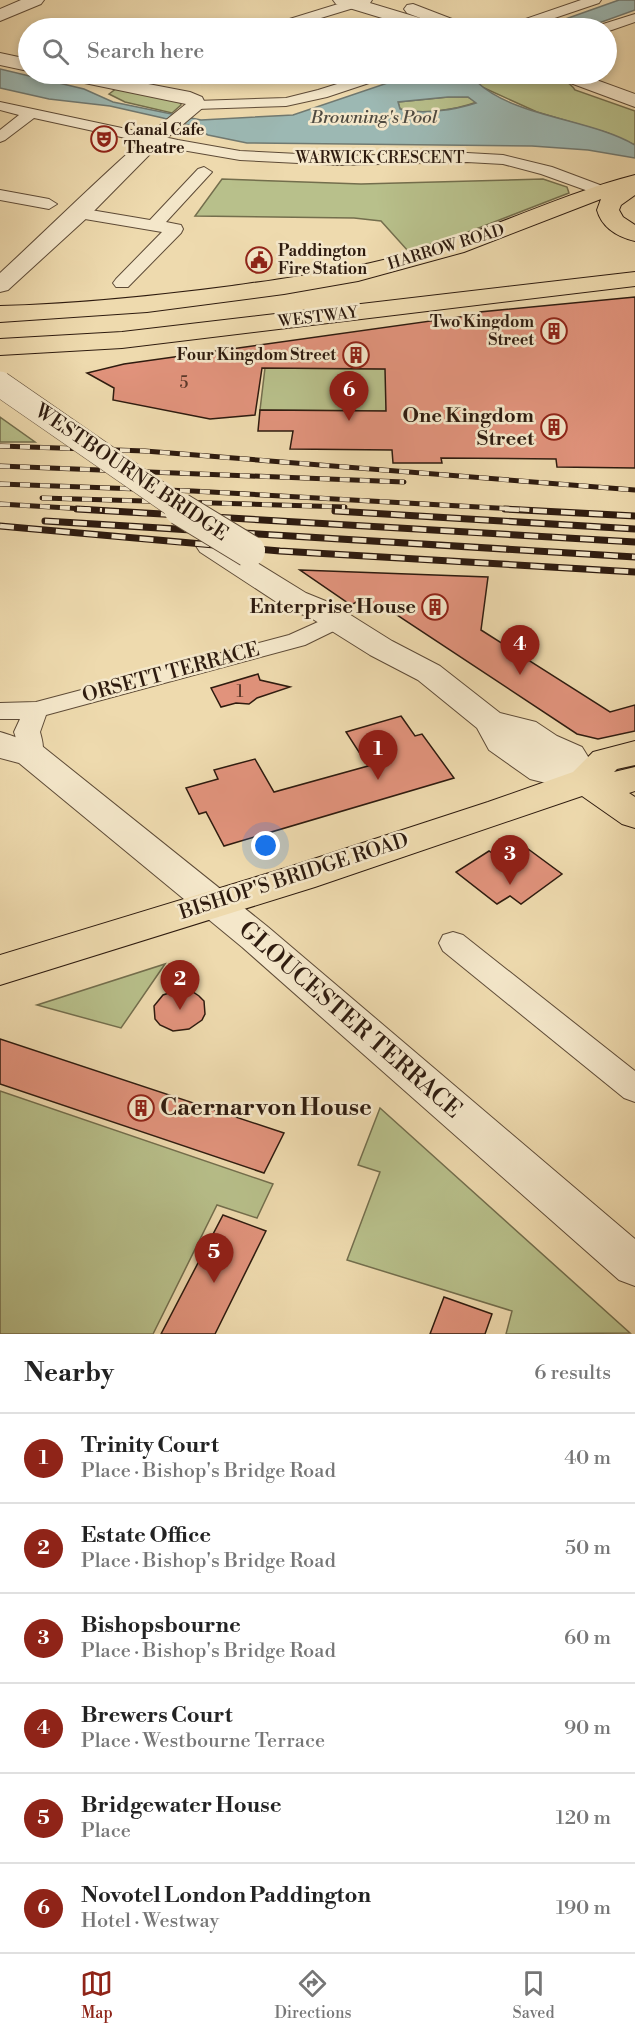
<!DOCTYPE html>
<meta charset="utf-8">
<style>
:root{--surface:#fff;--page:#f2f2f2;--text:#222;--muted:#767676;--line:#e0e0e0;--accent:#8f2418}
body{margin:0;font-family:"Libre Bodoni",serif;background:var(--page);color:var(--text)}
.you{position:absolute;left:266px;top:846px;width:21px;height:21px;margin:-15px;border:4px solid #fff;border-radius:50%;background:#1a73e8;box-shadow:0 0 0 9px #1a73e833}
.badge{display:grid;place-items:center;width:39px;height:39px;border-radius:50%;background:var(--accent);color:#fff;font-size:20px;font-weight:700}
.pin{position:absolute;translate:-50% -50px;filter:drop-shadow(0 2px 3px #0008)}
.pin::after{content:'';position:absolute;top:32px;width:21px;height:18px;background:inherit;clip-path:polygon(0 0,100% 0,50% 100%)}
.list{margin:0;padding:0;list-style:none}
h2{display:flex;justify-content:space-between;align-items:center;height:78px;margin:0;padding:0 24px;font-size:26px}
h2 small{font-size:20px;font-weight:400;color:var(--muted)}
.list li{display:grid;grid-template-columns:39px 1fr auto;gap:18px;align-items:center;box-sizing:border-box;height:90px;padding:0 24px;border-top:2px solid var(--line)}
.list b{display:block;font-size:22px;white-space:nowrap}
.list p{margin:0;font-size:20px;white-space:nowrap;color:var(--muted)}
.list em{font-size:20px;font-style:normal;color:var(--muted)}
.icon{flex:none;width:33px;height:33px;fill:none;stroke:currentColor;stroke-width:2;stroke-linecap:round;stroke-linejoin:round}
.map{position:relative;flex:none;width:635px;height:1334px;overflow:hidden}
.search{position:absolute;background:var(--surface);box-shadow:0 3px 9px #0003;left:18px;right:18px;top:18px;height:66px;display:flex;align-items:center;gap:15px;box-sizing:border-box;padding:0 21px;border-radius:33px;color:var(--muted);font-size:22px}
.sheet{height:618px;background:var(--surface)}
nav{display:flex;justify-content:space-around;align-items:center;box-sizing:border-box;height:84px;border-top:2px solid var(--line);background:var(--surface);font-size:16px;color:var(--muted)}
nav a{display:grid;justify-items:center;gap:3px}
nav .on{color:var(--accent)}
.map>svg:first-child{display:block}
.green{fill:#b8c08b;stroke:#736e4d;stroke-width:1.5}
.water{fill:#9cb8b3;stroke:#707971;stroke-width:1.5;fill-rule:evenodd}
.building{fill:#e1937c;stroke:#2e1b0f;stroke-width:1.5}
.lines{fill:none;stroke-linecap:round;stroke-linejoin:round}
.minor-casing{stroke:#5e4b37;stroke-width:2}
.tertiary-casing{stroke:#5e4b37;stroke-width:2}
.primary-casing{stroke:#2e1b0f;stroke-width:2}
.trunk-casing{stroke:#2e1b0f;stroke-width:2}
.minor{fill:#f4e7ca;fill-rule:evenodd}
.tertiary{fill:#f4e7ca;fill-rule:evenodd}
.primary{fill:#eedaae;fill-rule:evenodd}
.trunk{fill:#eedaae;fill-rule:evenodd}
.rail-far1-casing{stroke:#2e1b0f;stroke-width:5}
.rail-casing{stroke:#2e1b0f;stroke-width:7}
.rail-far1{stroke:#f4e7ca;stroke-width:4;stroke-dasharray:10;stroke-linecap:butt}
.rail{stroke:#f4e7ca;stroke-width:4.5;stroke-dasharray:14;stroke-linecap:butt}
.tertiary-bridge-far1-casing{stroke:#5e4b37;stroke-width:26;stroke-linecap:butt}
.tertiary-bridge-casing{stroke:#5e4b37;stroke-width:34;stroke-linecap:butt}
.tertiary-bridge-far1{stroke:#f4e7ca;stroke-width:25}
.tertiary-bridge{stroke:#f4e7ca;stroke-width:32}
.labels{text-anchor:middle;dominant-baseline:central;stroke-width:5;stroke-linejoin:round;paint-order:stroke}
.far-poi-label{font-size:16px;font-weight:bold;fill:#2e1b0f;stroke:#f4e7ca;text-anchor:start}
.far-street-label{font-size:16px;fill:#2e1b0f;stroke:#f4e7ca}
.number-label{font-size:16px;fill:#5b392a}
.far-water-label{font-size:18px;font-style:italic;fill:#4f4a40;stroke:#f4e7ca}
.poi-label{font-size:20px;font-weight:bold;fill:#2e1b0f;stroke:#f4e7ca;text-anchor:end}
.street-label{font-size:20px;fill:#2e1b0f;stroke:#f4e7ca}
.near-street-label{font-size:24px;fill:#2e1b0f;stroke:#f4e7ca}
.near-poi-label{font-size:24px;font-weight:bold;fill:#2e1b0f;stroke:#f4e7ca;text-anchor:start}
</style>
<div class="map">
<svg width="635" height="1334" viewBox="0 0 635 1334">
<rect width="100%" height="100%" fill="#eedaae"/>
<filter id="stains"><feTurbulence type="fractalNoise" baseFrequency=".00333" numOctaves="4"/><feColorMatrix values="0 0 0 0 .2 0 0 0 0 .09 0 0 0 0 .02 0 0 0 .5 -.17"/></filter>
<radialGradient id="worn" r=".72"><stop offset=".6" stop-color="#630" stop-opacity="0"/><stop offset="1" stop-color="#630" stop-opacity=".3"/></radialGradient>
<g class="green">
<path d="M 476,74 C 501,74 561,67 575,90 L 635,111 L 635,145 L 608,133 L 537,112 L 482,87 L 477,82 Z"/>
<path d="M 117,88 L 180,101 L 181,105 L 172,113 L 125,102 L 109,94 Z"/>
<path d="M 448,97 L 468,97 L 477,102 C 455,110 422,115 400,109 L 398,102 Z"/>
<path d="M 222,179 L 361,184 L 543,179 L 567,187 L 569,193 L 458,236 L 408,251 L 381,221 L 354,218 L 195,216 Z"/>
<path d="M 265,368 L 391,369 L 386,411 L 260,410 Z"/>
<path d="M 0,417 L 35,442 L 0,442 Z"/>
<path d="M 165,964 L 121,1028 L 37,1005 Z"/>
<path d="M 0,1091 L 273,1184 L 257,1218 L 217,1205 L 153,1334 L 0,1334 Z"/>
<path d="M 380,1108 L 630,1333 L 506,1334 L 512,1311 L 347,1260 L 380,1172 L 358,1165 Z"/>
</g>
<g class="water">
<path d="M 619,0 L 635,0 L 635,10 L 585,28 L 549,28 L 557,22 Z"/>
<path d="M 0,69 L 84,89 L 113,102 L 201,120 L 293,115 L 414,74 L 476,74 L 477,82 C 514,117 591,119 635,145 L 635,158 L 588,150 L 532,146 L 247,143 L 208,135 L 192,126 L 163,118 L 110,106 L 49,99 L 0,88 ZM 448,97 L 468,97 L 476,103 C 455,110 422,115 400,109 L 398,102 Z"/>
</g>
<g class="building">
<path d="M 635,297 L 635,468 L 557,467 L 556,459 L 441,458 L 442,463 L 393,463 L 392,450 L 290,449 L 293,431 L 258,431 L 260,410 L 386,411 L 385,369 L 262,368 L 255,415 L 210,419 L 113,400 L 114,388 L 87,373 L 124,364 L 481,314 L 480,312 Z"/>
<path d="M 300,570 L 488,577 L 481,630 L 610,712 L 635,705 L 635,731 L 598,739 L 577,734 L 382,605 L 371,609 L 358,601 L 351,605 Z"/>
<path d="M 258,674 L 260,680 L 290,687 L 257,698 L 249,704 L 236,703 L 221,707 L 211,688 Z"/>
<path d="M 401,716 L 415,736 L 422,734 L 454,778 L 224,846 L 206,812 L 199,814 L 186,788 L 218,779 L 214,770 L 255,759 L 274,792 L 368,766 L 346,732 Z"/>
<path d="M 520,843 L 562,874 L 521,904 L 510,896 L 497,904 L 456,872 L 489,851 L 499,858 Z"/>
<path d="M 178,990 L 193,992 L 199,996 L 204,1001 L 205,1014 L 202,1020 L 189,1029 L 173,1031 L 160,1025 L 155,1019 L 154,1006 L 163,995 Z"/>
<path d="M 0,1039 L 284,1133 L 264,1173 L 0,1084 Z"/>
<path d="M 223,1215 L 266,1231 L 215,1334 L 161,1334 Z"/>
<path d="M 444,1297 L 492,1314 L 485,1334 L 430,1334 Z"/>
</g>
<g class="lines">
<g class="minor-casing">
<g id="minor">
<path d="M 351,0 L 372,0 L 370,3 L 288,28 L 268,28 L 270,25 Z"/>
<path d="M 581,0 L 601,0 L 599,3 L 525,28 L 506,28 L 508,25 Z"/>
<path d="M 635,14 L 635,22 L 606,32 L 606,28 L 598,28 L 600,25 Z"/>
<path d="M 125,74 L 145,74 L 143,77 L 113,86 L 106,82 L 108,79 Z"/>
<path d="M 369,74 L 389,74 L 387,77 L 327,97 L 286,106 L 196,109 L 189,105 L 196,101 L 286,98 L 318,90 Z"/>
<path d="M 0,102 L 178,140 L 240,151 L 338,156 L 467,153 L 503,155 L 552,167 L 608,188 L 610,191 L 602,196 L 541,174 L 503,164 L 467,162 L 338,165 L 240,160 L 176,149 L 34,118 L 5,140 L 0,142 L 0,130 L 19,115 L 0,110 Z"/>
<path d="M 204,167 L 212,172 L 166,222 L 181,225 L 183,229 L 181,233 L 128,287 L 116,287 L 113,283 L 116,279 L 162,232 L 73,217 L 71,213 L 73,209 L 79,208 L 150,220 L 198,169 Z"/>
<path d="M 0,190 L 49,199 L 57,204 L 49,209 L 0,200 Z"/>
<path d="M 338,613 L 346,615 L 350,620 L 346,625 L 305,645 L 46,715 L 40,732 C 43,743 45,750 39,760 L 30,763 L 21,760 C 16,752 18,742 14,732 L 20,719 L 0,719 L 0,703 L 36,702 L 289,635 Z"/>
<path d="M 453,932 L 463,935 L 635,1071 L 635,1102 L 624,1098 L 443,951 L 439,943 L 443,935 Z"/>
</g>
</g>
<g class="tertiary-casing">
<g id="tertiary">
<path d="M 21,0 L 44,0 L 41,4 L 0,21 L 0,9 Z"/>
<path d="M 333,0 L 360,0 L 423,19 L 407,13 L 404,9 L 407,5 L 413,4 L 465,24 L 468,28 L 415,28 L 336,4 Z"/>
<path d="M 0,53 L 28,59 L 28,71 L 0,65 Z"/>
<path d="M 61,74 L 96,74 L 190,92 L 202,97 L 206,105 L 161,143 L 90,215 L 8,290 L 0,292 L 0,273 C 62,216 120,156 186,104 L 70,80 L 63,78 Z"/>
<path d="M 555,74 L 580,74 L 635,94 L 635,107 L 557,78 Z"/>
<path d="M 210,537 L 220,540 L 306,593 L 333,604 L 392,641 L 440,666 L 500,713 L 536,722 L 557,736 L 582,747 L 603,781 L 598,789 L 586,793 L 530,779 L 489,750 L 477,728 L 418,680 L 370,655 L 311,618 L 284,607 L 200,552 L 196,546 L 200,540 Z"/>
<path d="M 0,732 C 14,736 27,742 42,746 L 268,927 L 635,1239 L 635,1286 L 619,1280 L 242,947 L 19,763 L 0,758 Z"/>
</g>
</g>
<g class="primary-casing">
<g id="primary">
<path d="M 635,175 L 635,195 L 621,205 L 619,210 L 623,217 L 635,225 L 635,241 C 618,237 602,228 597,210 L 601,199 L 464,252 L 358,281 L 284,294 L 147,312 L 0,322 L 0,306 C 78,304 155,296 232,286 C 295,277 358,269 420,250 C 493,229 561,194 635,175 Z"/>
<path d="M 635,741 L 635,765 L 617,769 L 614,772 L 635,767 L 635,791 L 629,793 L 635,797 L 635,828 L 622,824 L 582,796 L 315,887 L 0,985 L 0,955 L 289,867 L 488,802 L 573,772 L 593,752 Z"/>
</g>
</g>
<g class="trunk-casing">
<path id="trunk" d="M 635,272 L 635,286 L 122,348 L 0,355 L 0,339 L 122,332 Z"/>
</g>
<use href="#minor" class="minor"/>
<use href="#tertiary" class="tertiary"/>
<use href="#primary" class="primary"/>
<use href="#trunk" class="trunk"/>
<g class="rail-far1-casing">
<g id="rail-far1">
<path d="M 0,446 L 145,451 L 635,490"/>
<path d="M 0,466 L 404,482"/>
<path d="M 0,484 L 193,491 L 531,510"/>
<path d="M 42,498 L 345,507"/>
<path d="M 0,504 L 102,510"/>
</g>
</g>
<g class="rail-casing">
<g id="rail">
<path d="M 77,509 L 635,542"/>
<path d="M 505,509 L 635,516"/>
<path d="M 335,511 L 635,529"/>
<path d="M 45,521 L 635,557"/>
<path d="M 0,526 L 280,551 L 635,572"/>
</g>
</g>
<use href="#rail-far1" class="rail-far1"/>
<use href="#rail" class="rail"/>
<g class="tertiary-bridge-far1-casing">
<path id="tertiary-bridge-far1" d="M 0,384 L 182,510"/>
</g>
<g class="tertiary-bridge-casing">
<path id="tertiary-bridge" d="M 180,509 L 249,551"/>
</g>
<use href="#tertiary-bridge-far1" class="tertiary-bridge-far1"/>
<use href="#tertiary-bridge" class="tertiary-bridge"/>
</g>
<defs>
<g id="theatre-ring" transform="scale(1.35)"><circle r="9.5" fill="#f4e7ca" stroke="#8f2418" stroke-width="1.5"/><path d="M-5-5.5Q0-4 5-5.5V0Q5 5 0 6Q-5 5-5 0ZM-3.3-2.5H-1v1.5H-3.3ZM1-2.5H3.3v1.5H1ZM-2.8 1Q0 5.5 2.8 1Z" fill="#8f2418"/></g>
<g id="civic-ring" transform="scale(1.35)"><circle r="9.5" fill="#f4e7ca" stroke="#8f2418" stroke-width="1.5"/><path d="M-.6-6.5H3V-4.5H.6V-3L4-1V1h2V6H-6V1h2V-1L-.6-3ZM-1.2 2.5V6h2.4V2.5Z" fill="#8f2418"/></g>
<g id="building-ring" transform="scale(1.35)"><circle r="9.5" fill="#f4e7ca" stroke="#8f2418" stroke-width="1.5"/><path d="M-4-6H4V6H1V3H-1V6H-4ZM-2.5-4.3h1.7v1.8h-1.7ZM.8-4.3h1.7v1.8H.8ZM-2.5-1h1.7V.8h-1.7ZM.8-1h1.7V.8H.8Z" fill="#8f2418"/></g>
</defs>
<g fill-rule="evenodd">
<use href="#theatre-ring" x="104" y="139"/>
<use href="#civic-ring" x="259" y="260"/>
<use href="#building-ring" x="554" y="331"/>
<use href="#building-ring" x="356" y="355"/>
<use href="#building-ring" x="554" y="427"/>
<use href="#building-ring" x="435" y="607"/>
<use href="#building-ring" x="141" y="1108"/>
</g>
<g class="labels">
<g class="far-poi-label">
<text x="124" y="130">Canal Cafe<tspan x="124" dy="18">Theatre</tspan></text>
<text x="278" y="251">Paddington<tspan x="278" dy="18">Fire Station</tspan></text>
<text x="534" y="322" text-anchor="end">Two Kingdom<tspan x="534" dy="18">Street</tspan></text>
<text x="336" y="355" text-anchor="end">Four Kingdom Street</text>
</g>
<g class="far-street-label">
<text x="380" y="158">WARWICK CRESCENT</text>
<text transform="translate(446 247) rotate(-17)">HARROW ROAD</text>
<text transform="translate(318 317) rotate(-7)">WESTWAY</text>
</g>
<g class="number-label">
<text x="184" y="383">5</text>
<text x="240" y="692">1</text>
</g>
<g class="far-water-label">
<text x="374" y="117">Browning's Pool</text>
</g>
<g class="poi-label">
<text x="534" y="416">One Kingdom<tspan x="534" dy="23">Street</tspan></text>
<text x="416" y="607">Enterprise House</text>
</g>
<g class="street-label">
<text transform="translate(131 473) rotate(34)">WESTBOURNE BRIDGE</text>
<text transform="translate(171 673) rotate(-15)">ORSETT TERRACE</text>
<text transform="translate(294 877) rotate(-18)">BISHOP'S BRIDGE ROAD</text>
</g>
<g class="near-street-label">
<text transform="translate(350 1020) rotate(41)">GLOUCESTER TERRACE</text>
</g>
<g class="near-poi-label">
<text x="160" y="1108">Caernarvon House</text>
</g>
</g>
<rect width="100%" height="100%" filter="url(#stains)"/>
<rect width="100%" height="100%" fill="url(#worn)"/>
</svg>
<div class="you"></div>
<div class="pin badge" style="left:378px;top:780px">1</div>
<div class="pin badge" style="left:180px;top:1010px">2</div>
<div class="pin badge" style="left:510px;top:885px">3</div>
<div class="pin badge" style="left:520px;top:675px">4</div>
<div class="pin badge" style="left:214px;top:1283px">5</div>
<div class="pin badge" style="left:349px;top:421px">6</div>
<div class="search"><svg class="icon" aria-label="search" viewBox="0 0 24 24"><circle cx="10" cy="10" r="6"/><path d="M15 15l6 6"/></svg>Search here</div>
</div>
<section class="sheet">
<h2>Nearby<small>6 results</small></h2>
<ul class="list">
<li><span class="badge">1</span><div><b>Trinity Court</b><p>Place · Bishop's Bridge Road</p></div><em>40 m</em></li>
<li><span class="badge">2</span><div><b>Estate Office</b><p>Place · Bishop's Bridge Road</p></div><em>50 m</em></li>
<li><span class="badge">3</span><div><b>Bishopsbourne</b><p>Place · Bishop's Bridge Road</p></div><em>60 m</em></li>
<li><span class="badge">4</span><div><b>Brewers Court</b><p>Place · Westbourne Terrace</p></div><em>90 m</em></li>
<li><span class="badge">5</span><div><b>Bridgewater House</b><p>Place</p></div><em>120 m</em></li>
<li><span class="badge">6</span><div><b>Novotel London Paddington</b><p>Hotel · Westway</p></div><em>190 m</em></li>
</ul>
</section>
<nav>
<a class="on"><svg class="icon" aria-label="map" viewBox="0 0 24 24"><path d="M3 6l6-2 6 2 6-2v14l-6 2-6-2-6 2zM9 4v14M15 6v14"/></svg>Map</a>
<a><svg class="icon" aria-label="directions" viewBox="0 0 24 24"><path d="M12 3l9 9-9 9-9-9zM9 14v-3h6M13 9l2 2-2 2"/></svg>Directions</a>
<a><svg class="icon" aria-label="saved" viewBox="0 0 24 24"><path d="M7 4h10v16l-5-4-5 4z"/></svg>Saved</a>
</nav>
